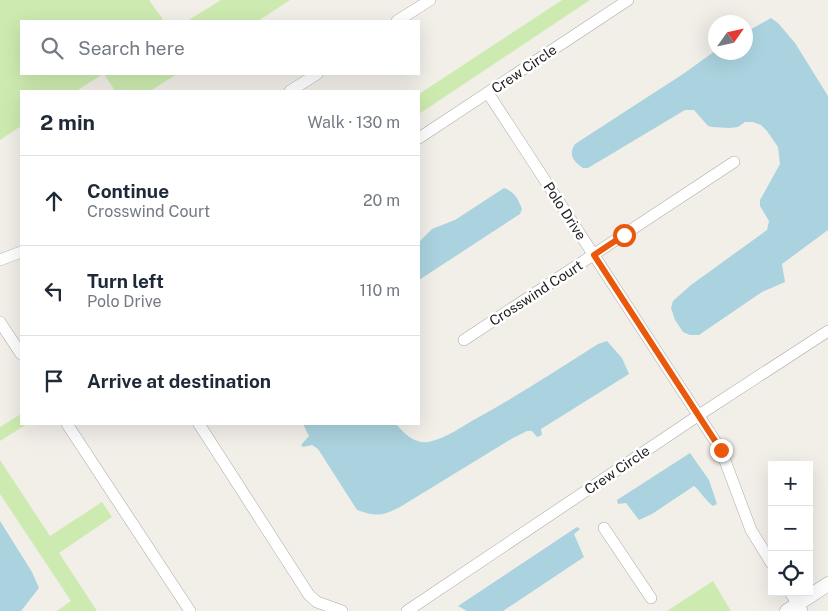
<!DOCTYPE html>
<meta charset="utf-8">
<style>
:root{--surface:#fff;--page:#f6f6f7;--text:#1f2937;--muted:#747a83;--line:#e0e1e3}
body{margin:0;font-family:"Public Sans",sans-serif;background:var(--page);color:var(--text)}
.controls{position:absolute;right:15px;bottom:15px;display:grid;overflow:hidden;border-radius:0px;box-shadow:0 5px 20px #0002}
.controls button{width:45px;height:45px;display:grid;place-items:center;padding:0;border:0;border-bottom:1px solid var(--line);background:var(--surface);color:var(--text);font:25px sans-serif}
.compass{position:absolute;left:708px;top:15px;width:45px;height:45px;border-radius:50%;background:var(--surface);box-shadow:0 5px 20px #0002;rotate:56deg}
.stop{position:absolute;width:15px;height:15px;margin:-11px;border:4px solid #ea580c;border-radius:50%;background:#fff}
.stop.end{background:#ea580c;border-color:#fff;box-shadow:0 1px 5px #0008}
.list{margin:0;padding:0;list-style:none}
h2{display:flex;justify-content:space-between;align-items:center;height:65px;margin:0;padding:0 20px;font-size:21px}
h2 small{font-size:16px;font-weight:400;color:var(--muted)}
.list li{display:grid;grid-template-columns:32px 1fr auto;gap:15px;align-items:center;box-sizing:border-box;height:90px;padding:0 20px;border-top:1px solid var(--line)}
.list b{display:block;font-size:19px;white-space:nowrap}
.list p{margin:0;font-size:16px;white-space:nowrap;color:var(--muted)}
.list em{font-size:16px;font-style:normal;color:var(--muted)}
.icon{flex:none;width:28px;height:28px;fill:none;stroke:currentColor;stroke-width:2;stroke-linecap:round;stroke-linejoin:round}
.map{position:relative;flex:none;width:828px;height:611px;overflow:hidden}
.search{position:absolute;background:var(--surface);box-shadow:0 5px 20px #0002;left:20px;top:20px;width:400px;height:55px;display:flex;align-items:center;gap:12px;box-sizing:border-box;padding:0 18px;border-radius:0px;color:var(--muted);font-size:19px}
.panel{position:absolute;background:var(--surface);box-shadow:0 5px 20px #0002;left:20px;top:90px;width:400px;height:335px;border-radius:0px}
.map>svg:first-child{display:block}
.grass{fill:#cdebb0}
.water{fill:#aad3df}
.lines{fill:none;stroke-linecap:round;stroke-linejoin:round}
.minor-casing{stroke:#a9a9a9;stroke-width:12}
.tertiary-casing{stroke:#a9a9a9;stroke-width:15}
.minor{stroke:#fff;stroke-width:11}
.tertiary{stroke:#fff;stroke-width:14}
.route{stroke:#ea580c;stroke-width:6}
.labels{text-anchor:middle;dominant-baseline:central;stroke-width:5;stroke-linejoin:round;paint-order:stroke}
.street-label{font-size:14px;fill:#222;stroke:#fff}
</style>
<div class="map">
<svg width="828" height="611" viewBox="0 0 828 611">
<rect width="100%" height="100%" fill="#f2efe9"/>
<g class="grass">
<path d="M 0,0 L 149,0 L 164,21 L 21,21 L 21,74 L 103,74 L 76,91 L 21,91 L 21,126 L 0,140 Z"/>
<path d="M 221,0 L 290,0 L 258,21 L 187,21 Z"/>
<path d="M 562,0 L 590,0 L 419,114 L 419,94 Z"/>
<path d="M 104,74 L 177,74 L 150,91 L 115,91 Z"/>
<path d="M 21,414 L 21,424 L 27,424 L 0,441 L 0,427 Z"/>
<path d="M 0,460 L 50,536 L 102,502 L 112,517 L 59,553 L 97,611 L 57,611 L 71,601 L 0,494 Z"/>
<path d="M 713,581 L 731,611 L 667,611 Z"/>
</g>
<g class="water">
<path d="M 771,18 L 778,23 L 795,43 L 828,96 L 828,230 L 782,264 L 785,282 L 762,292 L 699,335 L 690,335 L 683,332 L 675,320 L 671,308 L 673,301 L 691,285 L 767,230 L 769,221 L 760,206 L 760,200 L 780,164 L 778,147 L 767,131 L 761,125 L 753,122 L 745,122 L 738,127 L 730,128 L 712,127 L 708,126 L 694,110 L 685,110 L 588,168 L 583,168 C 573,161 568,155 575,144 L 683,74 L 715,51 L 716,52 L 746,52 L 746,32 Z"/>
<path d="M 504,188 C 514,191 519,200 522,209 L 520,214 L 419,280 L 419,242 L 432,229 L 455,220 Z"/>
<path d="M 607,341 L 622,358 L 629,374 L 541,429 L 542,435 L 537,437 L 532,431 L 527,431 L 513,438 L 400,507 C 382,516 377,517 357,510 L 318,449 L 312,445 L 303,447 L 301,445 L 309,436 L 303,424 L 396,424 C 404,433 414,444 428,442 C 441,440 459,429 470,422 C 514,398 556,371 598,344 Z"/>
<path d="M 690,453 L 709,480 L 717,504 L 713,506 C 705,500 701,492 694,486 L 652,514 L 639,520 L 626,503 L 618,504 L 617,500 Z"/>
<path d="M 0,521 L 32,572 L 39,588 L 21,611 L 0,611 Z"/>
<path d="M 577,527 L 580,529 L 574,534 L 584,557 L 503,611 L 467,611 L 458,606 Z"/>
</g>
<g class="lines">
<g class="minor-casing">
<g id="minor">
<path d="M 397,21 L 430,0"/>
<path d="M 290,91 L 317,74"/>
<path d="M 488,93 L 721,450 L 751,530 L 772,564"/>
<path d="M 419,138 L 628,0"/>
<path d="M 0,260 L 21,252"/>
<path d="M 0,322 L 21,354"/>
<path d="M 464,340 L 734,162"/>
<path d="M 67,424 L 190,611"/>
<path d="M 199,424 L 309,595 L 317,602 L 342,611"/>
<path d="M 604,528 L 651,598"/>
<path d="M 790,592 L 802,611"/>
<path d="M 407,611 L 699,415 L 828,331"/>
</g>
</g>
<g class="tertiary-casing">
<path id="tertiary" d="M 787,611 L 828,584"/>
</g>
<use href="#minor" class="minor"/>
<use href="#tertiary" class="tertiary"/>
</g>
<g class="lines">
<path class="route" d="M 624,235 L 594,255 L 721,450"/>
</g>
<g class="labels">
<g class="street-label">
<text transform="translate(524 69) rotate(-34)">Crew Circle</text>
<text transform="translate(565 211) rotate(57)">Polo Drive</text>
<text transform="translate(536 293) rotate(-33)">Crosswind Court</text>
<text transform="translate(617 470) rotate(-34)">Crew Circle</text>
</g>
</g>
</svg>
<div class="controls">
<button>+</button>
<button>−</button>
<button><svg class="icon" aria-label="locate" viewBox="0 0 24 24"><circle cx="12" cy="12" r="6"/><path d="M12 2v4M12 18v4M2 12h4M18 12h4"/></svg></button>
</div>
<svg class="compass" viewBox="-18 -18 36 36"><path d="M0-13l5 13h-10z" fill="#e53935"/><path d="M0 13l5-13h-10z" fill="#747a83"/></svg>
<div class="stop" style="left:624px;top:235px"></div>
<div class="stop end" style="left:721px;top:450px"></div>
<div class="search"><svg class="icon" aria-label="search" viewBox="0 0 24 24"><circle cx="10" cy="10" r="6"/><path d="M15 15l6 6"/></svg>Search here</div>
<section class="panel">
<h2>2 min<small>Walk · 130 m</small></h2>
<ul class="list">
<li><svg class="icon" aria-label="ahead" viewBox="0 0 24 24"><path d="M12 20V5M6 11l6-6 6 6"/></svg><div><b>Continue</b><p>Crosswind Court</p></div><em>20 m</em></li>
<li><svg class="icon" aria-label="left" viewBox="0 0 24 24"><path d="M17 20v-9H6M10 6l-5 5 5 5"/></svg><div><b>Turn left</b><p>Polo Drive</p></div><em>110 m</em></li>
<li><svg class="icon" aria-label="arrive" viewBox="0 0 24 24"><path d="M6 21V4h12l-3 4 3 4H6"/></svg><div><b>Arrive at destination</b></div></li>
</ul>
</section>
</div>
